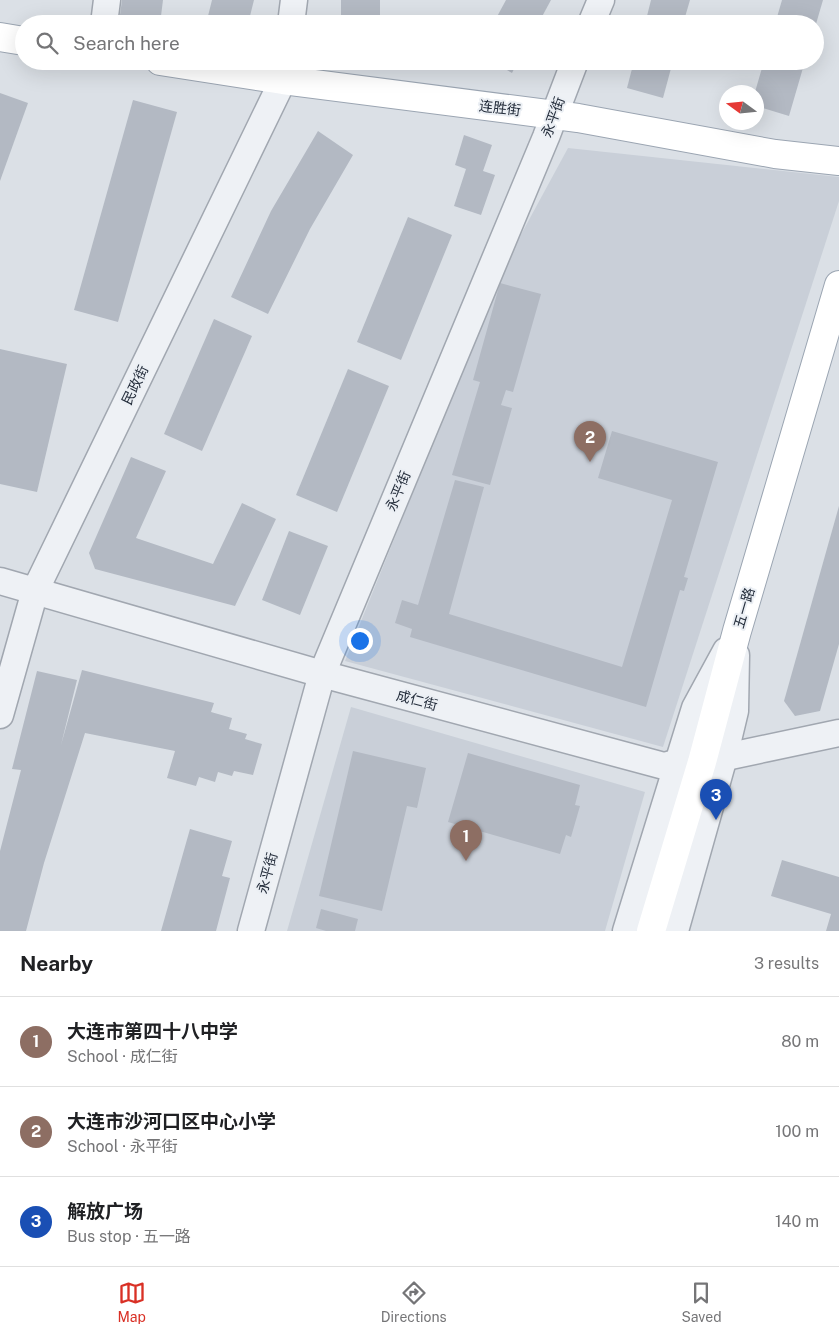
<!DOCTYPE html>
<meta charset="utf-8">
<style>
:root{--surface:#fff;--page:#f6f6f6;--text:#202124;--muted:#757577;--line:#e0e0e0;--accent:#d93025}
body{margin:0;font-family:"Public Sans","Noto Sans SC",sans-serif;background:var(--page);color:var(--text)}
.compass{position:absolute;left:719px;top:85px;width:45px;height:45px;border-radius:50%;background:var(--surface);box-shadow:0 5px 20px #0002;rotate:285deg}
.you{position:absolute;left:359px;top:640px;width:18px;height:18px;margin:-12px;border:4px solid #fff;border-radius:50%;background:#1a73e8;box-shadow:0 0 0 8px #1a73e833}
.badge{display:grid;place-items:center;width:32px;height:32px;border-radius:50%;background:var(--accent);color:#fff;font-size:16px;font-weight:700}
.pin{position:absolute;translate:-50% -41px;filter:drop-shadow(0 1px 2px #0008)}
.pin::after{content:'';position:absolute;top:26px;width:18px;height:15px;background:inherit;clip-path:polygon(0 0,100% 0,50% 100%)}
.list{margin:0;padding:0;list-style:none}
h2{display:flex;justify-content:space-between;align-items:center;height:65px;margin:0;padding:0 20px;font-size:21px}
h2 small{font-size:16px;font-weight:400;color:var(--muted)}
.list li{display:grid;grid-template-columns:32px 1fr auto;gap:15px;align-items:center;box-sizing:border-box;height:90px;padding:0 20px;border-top:1px solid var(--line)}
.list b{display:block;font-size:19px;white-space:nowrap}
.list p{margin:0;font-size:16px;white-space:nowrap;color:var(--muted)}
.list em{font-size:16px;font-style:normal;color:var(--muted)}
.icon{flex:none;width:28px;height:28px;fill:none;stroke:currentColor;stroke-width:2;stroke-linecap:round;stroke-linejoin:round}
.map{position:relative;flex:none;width:839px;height:931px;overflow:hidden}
.search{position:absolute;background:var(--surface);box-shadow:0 5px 20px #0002;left:15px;right:15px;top:15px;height:55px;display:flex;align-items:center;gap:12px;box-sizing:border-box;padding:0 18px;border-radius:28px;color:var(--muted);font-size:19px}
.sheet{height:335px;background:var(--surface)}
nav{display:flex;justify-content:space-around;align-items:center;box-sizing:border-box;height:70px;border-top:1px solid var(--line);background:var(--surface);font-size:14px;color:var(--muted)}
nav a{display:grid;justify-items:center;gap:2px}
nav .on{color:var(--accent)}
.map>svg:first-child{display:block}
.built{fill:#c9cfd8}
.building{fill:#b3b9c3}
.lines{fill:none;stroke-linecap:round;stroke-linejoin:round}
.minor-casing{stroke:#a1a7b0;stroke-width:29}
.major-casing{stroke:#9ba5b2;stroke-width:30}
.minor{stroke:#eef1f5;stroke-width:26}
.major{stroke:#fff;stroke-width:28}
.labels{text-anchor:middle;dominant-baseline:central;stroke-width:4;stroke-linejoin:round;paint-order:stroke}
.street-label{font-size:14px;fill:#252e3c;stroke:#ebeff4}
</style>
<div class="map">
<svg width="839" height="931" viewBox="0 0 839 931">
<rect width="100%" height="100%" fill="#dbe0e6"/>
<g class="built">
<path d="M 568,148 L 839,177 L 839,201 L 663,747 L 345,661 L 505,264 Z"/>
<path d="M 351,707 L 645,792 L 605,931 L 287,931 Z"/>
</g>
<g class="building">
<path d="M 122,0 L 163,0 L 160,24 L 135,24 L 119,22 Z"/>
<path d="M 212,0 L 254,0 L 248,24 L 206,24 Z"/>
<rect x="341" y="0" width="39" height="24"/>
<path d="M 506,0 L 551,0 L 538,24 L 493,24 Z"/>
<path d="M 651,0 L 690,0 L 683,24 L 645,24 Z"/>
<path d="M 782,0 L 823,0 L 816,24 L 775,24 Z"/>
<path d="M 491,61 L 518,61 L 512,73 Z"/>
<path d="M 634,61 L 673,61 L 663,98 L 627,88 Z"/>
<path d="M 764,61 L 805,61 L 789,116 L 756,106 L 756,92 L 755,92 Z"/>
<path d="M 0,93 L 28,103 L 0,181 Z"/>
<path d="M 133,100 L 177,112 L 118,322 L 74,310 Z"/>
<path d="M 318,131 L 353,155 L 310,229 L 268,314 L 231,297 L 271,211 Z"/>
<path d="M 464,135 L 492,145 L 483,171 L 495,175 L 481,215 L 454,206 L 466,169 L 455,165 Z"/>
<path d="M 408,217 L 452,235 L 401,360 L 357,342 Z"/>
<path d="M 500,283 L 541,294 L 513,392 L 506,390 L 501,405 L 512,408 L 490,485 L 452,475 L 480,382 L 473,380 Z"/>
<path d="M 214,319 L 252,336 L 202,451 L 164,434 Z"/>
<path d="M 0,349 L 67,364 L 37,492 L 0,484 Z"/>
<path d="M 348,369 L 389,386 L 337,512 L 296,495 Z"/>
<path d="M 612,431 L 718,462 L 684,577 L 688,578 L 684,591 L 680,590 L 646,707 L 410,637 L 412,629 L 395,623 L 402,600 L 418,605 L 455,480 L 484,487 L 449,614 L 622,667 L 672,500 L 598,478 Z"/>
<path d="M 131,457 L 166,471 L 136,538 L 213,564 L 242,503 L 276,519 L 235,606 L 95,569 L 89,553 Z"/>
<path d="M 839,506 L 839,644 L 820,711 L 795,716 L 784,701 Z"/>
<path d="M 289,531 L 328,546 L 300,615 L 262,600 Z"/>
<path d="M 82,670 L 214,703 L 211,712 L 232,718 L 229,729 L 247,734 L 245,739 L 262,744 L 253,775 L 234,771 L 232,776 L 218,772 L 215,782 L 199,777 L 196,786 L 167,778 L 175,751 L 85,733 L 44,863 L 26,931 L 0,931 L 0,851 L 21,770 L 12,769 L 37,671 L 77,680 L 61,745 Z"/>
<path d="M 353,751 L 426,768 L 417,808 L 407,806 L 382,911 L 319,896 Z"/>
<path d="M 468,753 L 580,785 L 575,805 L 580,806 L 571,837 L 566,835 L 560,854 L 448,822 Z"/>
<path d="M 190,829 L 232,841 L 222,876 L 230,878 L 216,931 L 161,931 Z"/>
<path d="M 782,860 L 839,877 L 839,931 L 826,931 L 831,914 L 771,896 Z"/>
<path d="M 321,909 L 358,919 L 355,931 L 326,931 L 316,928 Z"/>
</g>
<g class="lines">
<g class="minor-casing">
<g id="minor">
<path d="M 104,24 L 107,0"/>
<path d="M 291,24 L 294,0"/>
<path d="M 591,24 L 601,0"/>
<path d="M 0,581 L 322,674 L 664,766 L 679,762 L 702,762 L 839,733"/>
<path d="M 0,715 L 35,591 L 283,80 L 286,61"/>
<path d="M 251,931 L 322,674 L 546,137 L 575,61"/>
<path d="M 626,931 L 695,708 L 726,651"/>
<path d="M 675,931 L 724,757 L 735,711 L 736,655"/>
</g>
</g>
<g class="major-casing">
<g id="major">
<path d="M 0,37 L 24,41"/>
<path d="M 160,61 L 283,80 L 578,118 L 775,154 L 839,161"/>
<path d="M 651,931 L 702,762 L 737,631 L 839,285"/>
</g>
</g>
<use href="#minor" class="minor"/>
<use href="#major" class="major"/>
</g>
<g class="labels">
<g class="street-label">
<text transform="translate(500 108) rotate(7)">连胜街</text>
<text transform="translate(553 117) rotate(-70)">永平街</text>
<text transform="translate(135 385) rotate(-64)">民政街</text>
<text transform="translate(398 491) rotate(-67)">永平街</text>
<text transform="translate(744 608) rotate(-74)">五一路</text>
<text transform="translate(417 700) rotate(15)">成仁街</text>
<text transform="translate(267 873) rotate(-75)">永平街</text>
</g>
</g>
</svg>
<svg class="compass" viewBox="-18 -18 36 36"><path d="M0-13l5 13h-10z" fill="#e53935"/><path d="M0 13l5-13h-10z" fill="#757577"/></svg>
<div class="you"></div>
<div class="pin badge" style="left:466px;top:861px;background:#8d6e63">1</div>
<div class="pin badge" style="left:590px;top:462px;background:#8d6e63">2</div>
<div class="pin badge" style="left:716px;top:820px;background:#1a4fb4">3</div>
<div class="search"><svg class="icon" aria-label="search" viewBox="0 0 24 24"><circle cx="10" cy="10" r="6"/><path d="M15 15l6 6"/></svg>Search here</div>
</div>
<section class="sheet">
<h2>Nearby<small>3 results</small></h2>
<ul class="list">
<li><span class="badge" style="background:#8d6e63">1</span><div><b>大连市第四十八中学</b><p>School · 成仁街</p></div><em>80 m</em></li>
<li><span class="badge" style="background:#8d6e63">2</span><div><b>大连市沙河口区中心小学</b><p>School · 永平街</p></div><em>100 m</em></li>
<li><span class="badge" style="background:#1a4fb4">3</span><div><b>解放广场</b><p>Bus stop · 五一路</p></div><em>140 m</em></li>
</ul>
</section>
<nav>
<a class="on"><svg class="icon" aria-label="map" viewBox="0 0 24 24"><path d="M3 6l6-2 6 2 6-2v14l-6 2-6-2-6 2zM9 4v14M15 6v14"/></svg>Map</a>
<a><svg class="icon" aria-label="directions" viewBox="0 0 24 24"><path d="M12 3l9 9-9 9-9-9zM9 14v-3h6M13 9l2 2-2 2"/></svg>Directions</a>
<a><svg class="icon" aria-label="saved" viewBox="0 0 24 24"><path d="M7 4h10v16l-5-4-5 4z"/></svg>Saved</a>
</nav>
